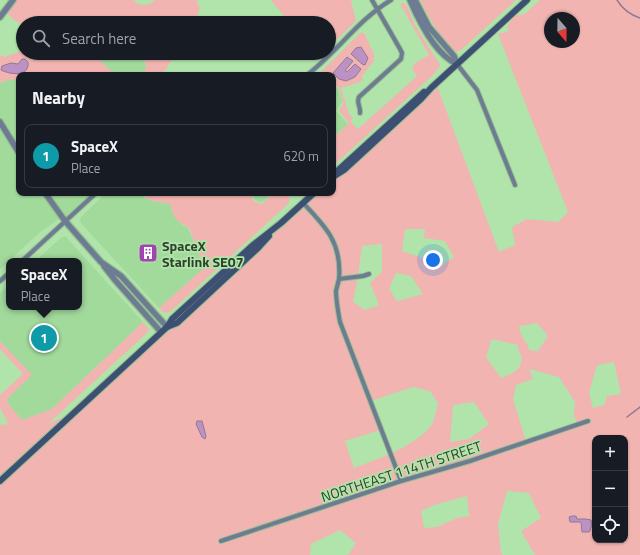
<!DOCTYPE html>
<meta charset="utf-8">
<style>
:root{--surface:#171b24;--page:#242831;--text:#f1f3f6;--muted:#9ea1a6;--line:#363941;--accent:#0b8043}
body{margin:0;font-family:"Titillium Web",sans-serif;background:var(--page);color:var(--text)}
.controls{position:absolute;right:12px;bottom:12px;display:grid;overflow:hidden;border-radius:8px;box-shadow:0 1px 3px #0004}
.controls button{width:36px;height:36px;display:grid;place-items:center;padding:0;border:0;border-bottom:1px solid var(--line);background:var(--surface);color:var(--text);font:20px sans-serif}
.compass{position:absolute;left:544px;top:12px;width:36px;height:36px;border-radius:50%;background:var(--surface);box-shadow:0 1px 3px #0004;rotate:160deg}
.you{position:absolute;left:433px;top:260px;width:14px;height:14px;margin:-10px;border:3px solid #fff;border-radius:50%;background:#1a73e8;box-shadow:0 0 0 6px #1a73e833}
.badge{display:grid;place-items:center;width:26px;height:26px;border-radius:50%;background:var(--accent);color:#fff;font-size:13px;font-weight:700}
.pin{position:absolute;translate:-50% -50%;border:2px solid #fff;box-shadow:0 1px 4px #0006}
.popup{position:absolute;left:6px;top:258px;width:76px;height:52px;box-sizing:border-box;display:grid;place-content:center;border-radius:8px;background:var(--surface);filter:drop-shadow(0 1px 3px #0005);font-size:13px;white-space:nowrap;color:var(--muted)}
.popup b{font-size:15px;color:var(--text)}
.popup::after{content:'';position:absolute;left:50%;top:100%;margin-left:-8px;border:8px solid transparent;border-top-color:var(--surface)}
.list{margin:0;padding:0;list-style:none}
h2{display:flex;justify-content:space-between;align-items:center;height:52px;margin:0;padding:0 16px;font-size:17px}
h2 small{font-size:13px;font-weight:400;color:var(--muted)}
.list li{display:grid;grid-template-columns:26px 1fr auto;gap:12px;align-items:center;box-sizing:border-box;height:64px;margin:0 8px 8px;padding:0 8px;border:1px solid var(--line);border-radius:8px}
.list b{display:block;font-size:15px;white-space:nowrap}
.list p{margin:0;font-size:13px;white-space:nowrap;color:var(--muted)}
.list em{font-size:13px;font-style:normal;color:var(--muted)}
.icon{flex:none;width:22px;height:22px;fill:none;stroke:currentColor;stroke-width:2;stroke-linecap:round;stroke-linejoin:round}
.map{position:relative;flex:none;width:640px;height:555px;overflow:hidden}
.search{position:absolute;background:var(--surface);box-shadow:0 1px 3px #0004;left:16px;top:16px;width:320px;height:44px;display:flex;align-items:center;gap:10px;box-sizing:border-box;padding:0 14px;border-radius:22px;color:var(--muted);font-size:15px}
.panel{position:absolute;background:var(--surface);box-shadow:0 1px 3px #0004;left:16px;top:72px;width:320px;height:124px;border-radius:8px}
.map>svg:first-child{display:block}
.built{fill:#a2da9c}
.green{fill:#f1b4b1;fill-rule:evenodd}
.water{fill:#bc91c3;stroke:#917995}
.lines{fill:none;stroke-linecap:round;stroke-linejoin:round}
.stream{stroke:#917995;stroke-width:1.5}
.minor-casing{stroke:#94c08f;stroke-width:6}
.tertiary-casing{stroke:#94c08f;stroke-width:8}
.secondary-casing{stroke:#94c08f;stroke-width:8}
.minor{stroke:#6d7b93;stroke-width:4}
.tertiary{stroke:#6d7b93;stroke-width:5.5}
.secondary{stroke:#3d5073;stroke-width:6}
.labels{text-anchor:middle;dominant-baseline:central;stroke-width:3.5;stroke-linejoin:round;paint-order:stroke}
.poi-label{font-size:14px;font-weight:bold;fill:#2e422b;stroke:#b1e4ab;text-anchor:start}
.street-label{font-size:14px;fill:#2e422b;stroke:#b1e4ab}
</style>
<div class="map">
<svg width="640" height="555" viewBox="0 0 640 555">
<rect width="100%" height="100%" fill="#b1e4ab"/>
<g class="built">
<path d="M 92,53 L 141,53 L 144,58 L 146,69 L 143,75 L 113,75 L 111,71 Z"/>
<path d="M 10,79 L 18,81 L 19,83 L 19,193 L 43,193 L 59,219 L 39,233 L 0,269 L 0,81 L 1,83 Z"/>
<path d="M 333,84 L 339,90 L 342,101 L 341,104 L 336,111 L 348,124 L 333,137 Z"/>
<path d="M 45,193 L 96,193 L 65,221 Z"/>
<path d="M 106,193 L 137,193 L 149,200 L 170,204 L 174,216 L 182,225 L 188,228 L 204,268 L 159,308 L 80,222 L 81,217 Z"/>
<path d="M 249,193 L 272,193 L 264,201 L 260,202 L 255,200 L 253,196 Z"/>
<path d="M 65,236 L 143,322 L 52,409 L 22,420 L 8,404 L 8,398 L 31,375 L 0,341 L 0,293 L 9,284 L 9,307 L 79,307 L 79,261 L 35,261 L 62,237 Z"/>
</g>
<g class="green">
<path d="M 13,0 L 134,0 C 139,8 149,5 155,0 L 197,0 L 198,5 L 200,7 L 195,23 L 23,23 L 23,25 L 14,20 L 5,11 Z"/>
<path d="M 271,0 L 351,0 L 356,21 L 329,47 L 329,23 L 290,23 Z"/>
<path d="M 420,0 L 516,0 L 461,50 L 457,52 C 444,47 426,12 420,0 Z"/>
<path d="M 540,0 L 640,0 L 640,555 L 535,555 L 521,531 L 541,518 L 529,493 L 507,491 L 498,524 L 501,553 L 503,555 L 345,555 L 349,554 L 356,543 L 340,530 L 311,544 L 310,555 L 0,555 L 0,424 L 5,425 L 8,423 L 0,408 L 0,395 L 23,374 L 0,349 L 0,341 L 32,375 L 8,398 L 8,404 L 22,420 L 52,409 L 143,322 L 149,329 L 147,333 L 49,423 L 72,414 L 167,327 L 177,323 L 314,193 L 333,193 L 333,177 L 436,83 L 499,252 L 515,245 L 512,227 L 527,219 L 558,222 L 568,212 L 498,34 L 509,31 L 507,27 L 514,16 L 525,14 ZM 550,18 L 574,18 L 574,42 L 550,42 ZM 405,229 L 425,229 L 424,238 L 445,241 L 454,257 L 442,265 L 402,251 ZM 382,244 L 382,272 L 370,283 L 379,305 L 365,310 L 353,302 L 358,276 L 362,246 ZM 396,273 L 411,276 L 423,294 L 397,301 L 389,289 ZM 537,323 L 548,336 L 538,351 L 529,350 C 527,340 520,338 519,326 ZM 492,339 L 518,345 L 519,353 L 522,356 C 522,371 513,373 501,378 L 486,357 ZM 614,362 L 621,394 L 607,396 L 604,405 L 593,408 L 589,393 L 597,365 ZM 529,369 L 559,377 L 575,402 L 574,416 L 578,425 L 526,441 L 513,399 L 516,385 L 533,379 ZM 413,387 L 430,391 L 438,403 C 436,410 435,421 430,427 C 413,447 378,459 354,468 L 345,441 L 381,430 L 371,401 ZM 474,402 L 489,424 L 469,439 L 450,442 L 453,405 ZM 595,438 L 625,438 L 625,540 L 595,540 ZM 467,496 L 469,516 L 457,518 L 437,527 L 424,528 L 421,511 L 434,505 Z"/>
<path d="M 403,3 L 407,6 L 415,25 L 440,65 L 438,69 L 432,76 L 333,166 L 333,138 L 349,123 L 339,111 L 343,104 L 340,90 L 333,82 L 333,75 L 325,75 L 321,72 L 361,32 L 365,34 L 374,55 L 374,61 L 361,77 L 363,79 L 360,82 L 341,88 L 349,114 L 353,118 L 350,121 L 358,129 L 417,76 L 412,69 L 414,66 L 414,64 L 429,55 L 400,4 ZM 349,57 L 352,62 L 345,71 L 347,72 L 355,64 L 361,69 C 355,76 351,82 342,80 Z"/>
<path d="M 23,50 L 23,53 L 92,53 L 111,71 L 113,75 L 19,75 L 19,83 L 18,81 L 10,79 L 1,83 L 0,81 L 0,55 L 5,57 Z"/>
<path d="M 141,53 L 180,53 L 171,61 L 162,75 L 143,75 C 148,67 146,60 141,53 Z"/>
<path d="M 141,193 L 249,193 L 253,196 L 253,200 L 255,202 L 262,204 L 274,193 L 287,193 L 290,200 L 288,204 L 170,312 C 165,314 163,312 159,308 L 204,268 L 189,228 L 178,221 L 174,216 L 170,204 L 149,200 Z"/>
</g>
<g class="water">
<path d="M 361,47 L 368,58 L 365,65 L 362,64 L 351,54 L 356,48 Z"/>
<path d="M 347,57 L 353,61 L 345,71 L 347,72 L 355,64 L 361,69 L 355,77 L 346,81 L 339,79 L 333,73 Z"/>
<path d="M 22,59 L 25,59 L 28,62 C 30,77 11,75 1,70 L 2,66 L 11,63 L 18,64 Z"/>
<path d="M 197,421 L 202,421 L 206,436 L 205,439 L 202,437 L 196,424 Z"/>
<path d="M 572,516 L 576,516 L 577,519 L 586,519 L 591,520 L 592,524 L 590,531 L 589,532 L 582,532 L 581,522 L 570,522 L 569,517 Z"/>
</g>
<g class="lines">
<g class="stream">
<path d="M 617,0 C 622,8 631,15 640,18"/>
<path d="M 627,417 L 640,407"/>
</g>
<g class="minor-casing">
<g id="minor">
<path d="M 457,64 L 477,90 L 515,185"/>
<path d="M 307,75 C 337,52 358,20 391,0"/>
<path d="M 360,113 C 361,107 356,103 359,97 L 401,59 L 402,53 L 400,49 L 372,0"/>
<path d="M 303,203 C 326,227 342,243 339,279 C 338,283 337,287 336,291 C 336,301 338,311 340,322 L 401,481"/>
<path d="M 22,261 L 96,193"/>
<path d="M 339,279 L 363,276 L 369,274"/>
<path d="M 0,281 L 9,273"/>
<path d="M 221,541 L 401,481 L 470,461 L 588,421"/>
</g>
</g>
<g class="tertiary-casing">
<g id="tertiary">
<path d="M 410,0 C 419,21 436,55 457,64"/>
<path d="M 415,0 L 429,27 L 454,56 L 457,64"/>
<path d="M 0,17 L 13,0"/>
<path d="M 0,122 L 19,153"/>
<path d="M 45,193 L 65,221 L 101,262 L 121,276 L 167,327"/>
<path d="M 104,266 L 115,280 L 161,332"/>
</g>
</g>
<g class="secondary-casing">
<g id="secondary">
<path d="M 335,173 L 424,92"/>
<path d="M 333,177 L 344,170 L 421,99 L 431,88 L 527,0"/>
<path d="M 167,327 L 177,323 L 258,248 L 269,236"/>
<path d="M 0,481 L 167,327 L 172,319 L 253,245 L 281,223 L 314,193"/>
</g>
</g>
<use href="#minor" class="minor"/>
<use href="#tertiary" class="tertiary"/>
<use href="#secondary" class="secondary"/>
</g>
<defs>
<g id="building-square" transform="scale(1)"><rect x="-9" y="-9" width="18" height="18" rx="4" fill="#a045af" stroke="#b1e4ab"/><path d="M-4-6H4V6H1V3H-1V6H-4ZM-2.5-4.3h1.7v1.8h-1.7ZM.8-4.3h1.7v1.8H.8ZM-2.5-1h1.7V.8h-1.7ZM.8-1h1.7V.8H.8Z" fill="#fff"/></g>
</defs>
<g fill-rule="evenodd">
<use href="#building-square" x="148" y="253"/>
</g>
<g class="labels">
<g class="poi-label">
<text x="162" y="245">SpaceX<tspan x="162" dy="16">Starlink SE07</tspan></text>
</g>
<g class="street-label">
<text transform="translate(401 471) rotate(-18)">NORTHEAST 114TH STREET</text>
</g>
</g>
</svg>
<div class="controls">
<button>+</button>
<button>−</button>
<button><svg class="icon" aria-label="locate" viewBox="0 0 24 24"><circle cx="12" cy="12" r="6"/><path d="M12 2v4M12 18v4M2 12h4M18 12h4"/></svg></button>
</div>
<svg class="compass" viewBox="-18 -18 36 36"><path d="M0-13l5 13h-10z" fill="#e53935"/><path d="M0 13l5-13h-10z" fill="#9ea1a6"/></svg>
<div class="you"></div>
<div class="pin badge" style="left:44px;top:338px;background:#0f9aa8">1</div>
<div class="popup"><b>SpaceX</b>Place</div>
<div class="search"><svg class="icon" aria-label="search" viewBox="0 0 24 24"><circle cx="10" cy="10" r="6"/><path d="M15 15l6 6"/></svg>Search here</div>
<section class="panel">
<h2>Nearby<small></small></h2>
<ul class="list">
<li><span class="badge" style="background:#0f9aa8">1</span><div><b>SpaceX</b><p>Place</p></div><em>620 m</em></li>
</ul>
</section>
</div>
